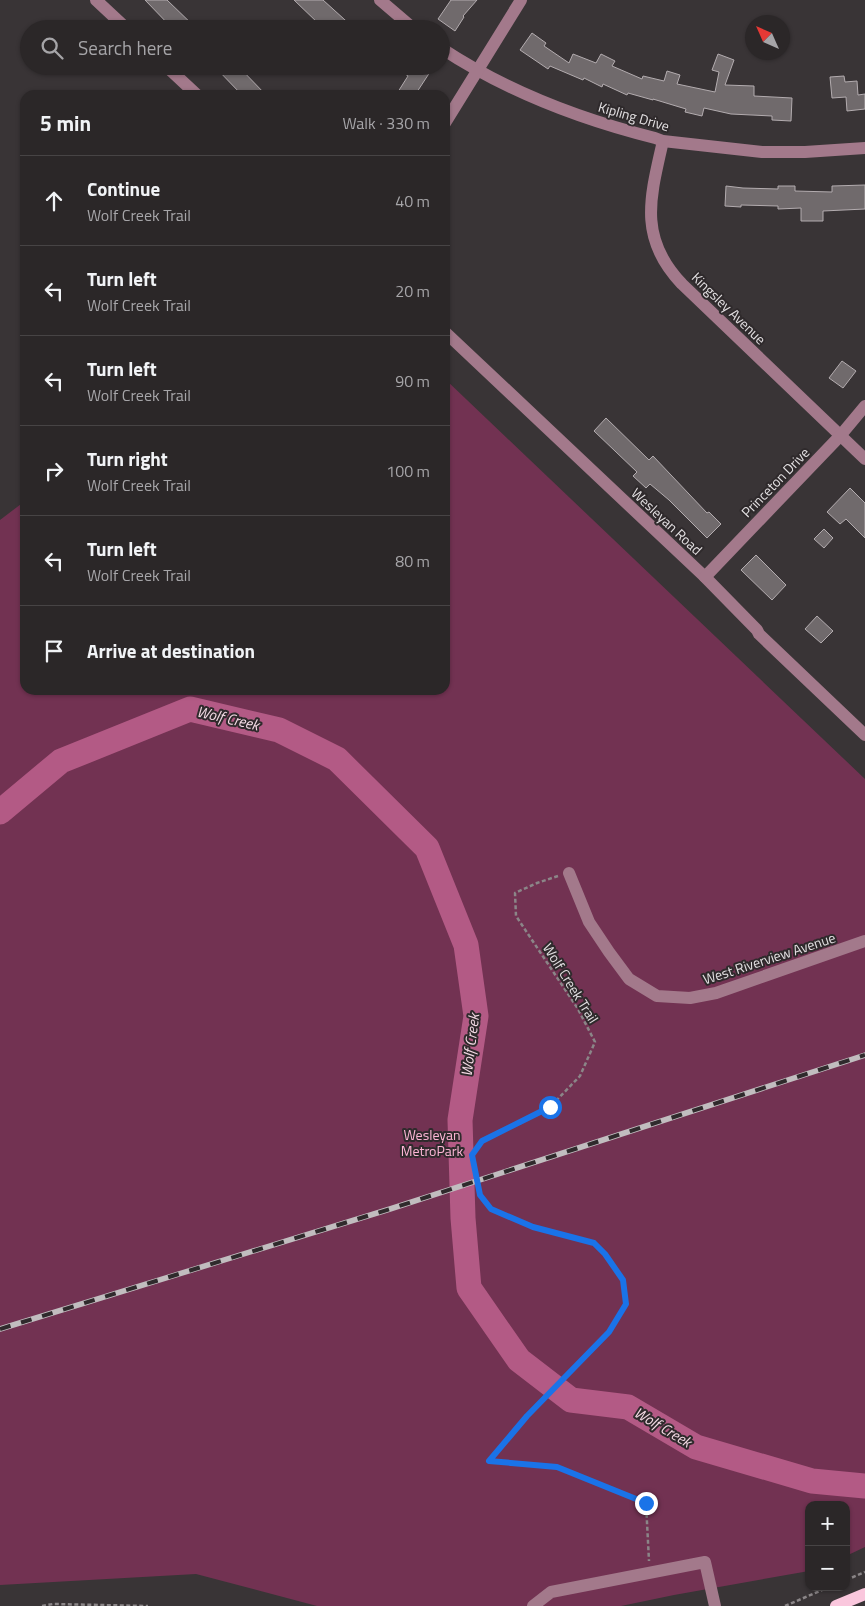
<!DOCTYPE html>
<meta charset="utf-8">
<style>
:root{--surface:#2b2728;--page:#332f30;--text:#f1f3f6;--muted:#a6a5a8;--line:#474445}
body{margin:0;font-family:"Titillium Web",sans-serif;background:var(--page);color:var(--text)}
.controls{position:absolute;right:15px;bottom:15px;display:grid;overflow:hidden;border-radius:10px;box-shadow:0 1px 4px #0004}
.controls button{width:45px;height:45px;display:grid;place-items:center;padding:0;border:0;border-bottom:1px solid var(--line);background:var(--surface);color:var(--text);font:25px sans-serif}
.compass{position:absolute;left:745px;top:15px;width:45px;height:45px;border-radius:50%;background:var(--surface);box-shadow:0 1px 4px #0004;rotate:315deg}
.stop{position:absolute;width:15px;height:15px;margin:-11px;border:4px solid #1a73e8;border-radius:50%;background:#fff}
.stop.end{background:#1a73e8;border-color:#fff;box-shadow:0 1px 5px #0008}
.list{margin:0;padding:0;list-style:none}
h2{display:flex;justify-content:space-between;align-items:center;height:65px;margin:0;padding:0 20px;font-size:21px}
h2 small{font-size:16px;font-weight:400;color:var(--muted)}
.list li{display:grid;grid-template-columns:32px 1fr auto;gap:15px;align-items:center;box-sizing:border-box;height:90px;padding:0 20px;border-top:1px solid var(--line)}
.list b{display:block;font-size:19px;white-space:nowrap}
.list p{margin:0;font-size:16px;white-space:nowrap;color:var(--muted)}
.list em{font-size:16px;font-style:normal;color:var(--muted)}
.icon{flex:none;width:28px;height:28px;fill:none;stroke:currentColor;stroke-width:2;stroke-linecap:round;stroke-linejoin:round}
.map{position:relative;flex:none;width:865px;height:1606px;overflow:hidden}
.search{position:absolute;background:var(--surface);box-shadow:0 1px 4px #0004;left:20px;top:20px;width:430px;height:55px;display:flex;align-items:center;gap:12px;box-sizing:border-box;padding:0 18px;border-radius:28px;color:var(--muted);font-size:19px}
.panel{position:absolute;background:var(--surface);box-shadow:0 1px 4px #0004;left:20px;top:90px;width:430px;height:605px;border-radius:15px}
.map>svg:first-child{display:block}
.green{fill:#723252}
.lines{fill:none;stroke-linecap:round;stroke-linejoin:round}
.river{stroke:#b35a85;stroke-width:25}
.building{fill:#706a6c;stroke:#b3acaf}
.path{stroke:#8b8688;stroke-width:2.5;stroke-dasharray:4 2.5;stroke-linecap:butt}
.minor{stroke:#a3798b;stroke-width:12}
.major{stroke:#fac7dd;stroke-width:12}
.rail-casing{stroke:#c1bdbf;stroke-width:5.5}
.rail{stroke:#2f2a2c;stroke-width:4;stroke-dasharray:11;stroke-linecap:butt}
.route{stroke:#1a73e8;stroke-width:6}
.labels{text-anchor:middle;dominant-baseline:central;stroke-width:4;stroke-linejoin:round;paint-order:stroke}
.street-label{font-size:14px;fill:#e4e1e3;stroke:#2f2a2c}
.park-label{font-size:14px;fill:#fdb5d5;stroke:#2f2a2c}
.water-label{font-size:15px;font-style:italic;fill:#f4dbe5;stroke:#2f2a2c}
</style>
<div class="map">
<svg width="865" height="1606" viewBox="0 0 865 1606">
<rect width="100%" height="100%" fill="#393436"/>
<path class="green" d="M 445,379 L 865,779 L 865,1547 L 846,1556 L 846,1505 L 809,1505 L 809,1571 L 674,1595 L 621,1606 L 317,1606 L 196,1574 L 0,1585 L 0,520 L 25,501 L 25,690 L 445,690 Z"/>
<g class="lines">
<path class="river" d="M 0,812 L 61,761 L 190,709 L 279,730 L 337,759 L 427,848 L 466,945 L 476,1016 L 460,1120 L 463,1218 L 469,1288 L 519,1360 L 571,1400 L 628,1407 L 696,1447 L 812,1481 L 865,1486"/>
</g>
<g class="building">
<path d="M 145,0 L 167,0 L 197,29 L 173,29 Z"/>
<path d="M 294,0 L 323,0 L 355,29 L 329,29 L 321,21 L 319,24 Z"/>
<path d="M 451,0 L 477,0 L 463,16 L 464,17 L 455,31 L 438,19 Z"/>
<path d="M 532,33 L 546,43 L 544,46 L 569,63 L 573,54 L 596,63 L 601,54 L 615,61 L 612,66 L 642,79 L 643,76 L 664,81 L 667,71 L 680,75 L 677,84 L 715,92 L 719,72 L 712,70 L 718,54 L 734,60 L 725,85 L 754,86 L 754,96 L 792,98 L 791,121 L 772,120 L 772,116 L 731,114 L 704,108 L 702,116 L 685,112 L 686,109 L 653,99 L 653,100 L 628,93 L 627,95 L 603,84 L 602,87 L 584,78 L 583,80 L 550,66 L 548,69 L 520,50 Z"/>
<path d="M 214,66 L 238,66 L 266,95 L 242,95 Z"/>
<path d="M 394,66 L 421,66 L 430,72 L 415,95 L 396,95 L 408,76 Z"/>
<path d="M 844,76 L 845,82 L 857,81 L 858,95 L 865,94 L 865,109 L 847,111 L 846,97 L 832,98 L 830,77 Z"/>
<path d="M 865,185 L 865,209 L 823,211 L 823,221 L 801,221 L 801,208 L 778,209 L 778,206 L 741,205 L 741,207 L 725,206 L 726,186 L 743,188 L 778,189 L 778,186 L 795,186 L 795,191 L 832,192 L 832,186 Z"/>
<path d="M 842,361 L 856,371 L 843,388 L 829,378 Z"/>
<path d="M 606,418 L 649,460 L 653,456 L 707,513 L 709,512 L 721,524 L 707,538 L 669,500 L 650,484 L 646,488 L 633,476 L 637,472 L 594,431 Z"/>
<path d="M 850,488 L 865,503 L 865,538 L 846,519 L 840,524 L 827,512 Z"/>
<path d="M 824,529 L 833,538 L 824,548 L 814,539 Z"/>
<path d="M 756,555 L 786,585 L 772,600 L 741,570 Z"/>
<path d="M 817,616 L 833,631 L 821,643 L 805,629 Z"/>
</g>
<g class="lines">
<g class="path">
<path d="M 558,876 L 537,883 L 515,893 L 516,916 L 578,1009 L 595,1042 L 580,1076 L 550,1107 L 483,1141 L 472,1155 L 480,1195 L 491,1209 L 533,1227 L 594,1243 L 605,1255 L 623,1281 L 626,1304 L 609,1332 L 527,1416 L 489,1461 L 557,1467 L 646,1503 L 649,1561"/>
<path d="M 846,1580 L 865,1572"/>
<path d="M 42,1606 L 53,1604 L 148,1606"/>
<path d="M 785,1606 L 829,1587"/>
</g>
<g class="minor">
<path d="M 96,0 L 127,29"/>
<path d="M 380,0 L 414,29"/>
<path d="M 441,48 C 506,91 579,119 655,138 L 663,141 L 762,152 L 805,152 L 865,148"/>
<path d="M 166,66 L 197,95"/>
<path d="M 445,123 L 521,0"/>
<path d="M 663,141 C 650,198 638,238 682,284 L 865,459"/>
<path d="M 445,332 L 705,577 L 757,630 L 759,634 L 865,735"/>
<path d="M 705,577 L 840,436 L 865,406"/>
<path d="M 569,873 L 589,922 L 609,952 L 629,979 L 657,996 L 690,998 L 716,993 L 865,941"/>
<path d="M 533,1606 L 551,1592 L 705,1562 L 715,1606"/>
</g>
<path class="major" d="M 836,1606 L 865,1594"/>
<g class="rail-casing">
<path id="rail" d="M 0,1329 L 390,1209 L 865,1055"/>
</g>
<use href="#rail" class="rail"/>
</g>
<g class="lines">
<path class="route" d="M 550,1107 L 482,1141 L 472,1155 L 480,1195 L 491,1209 L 533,1227 L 594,1243 L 605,1254 L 623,1280 L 626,1304 L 609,1332 L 527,1416 L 489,1461 L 557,1467 L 646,1503"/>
</g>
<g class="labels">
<g class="street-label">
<text transform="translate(634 116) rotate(16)">Kipling Drive</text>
<text transform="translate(729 308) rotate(44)">Kingsley Avenue</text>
<text transform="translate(775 482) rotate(-46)">Princeton Drive</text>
<text transform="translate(667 521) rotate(43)">Wesleyan Road</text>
<text transform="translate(769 958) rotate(-18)">West Riverview Avenue</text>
<text transform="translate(571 983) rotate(58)">Wolf Creek Trail</text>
</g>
<g class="park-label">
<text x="432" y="1134">Wesleyan<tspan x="432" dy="16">MetroPark</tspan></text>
</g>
<g class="water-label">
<text transform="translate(228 718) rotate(13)">Wolf Creek</text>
<text transform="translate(470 1045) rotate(-83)">Wolf Creek</text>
<text transform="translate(663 1427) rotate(31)">Wolf Creek</text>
</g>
</g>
</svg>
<div class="controls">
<button>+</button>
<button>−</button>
</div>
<svg class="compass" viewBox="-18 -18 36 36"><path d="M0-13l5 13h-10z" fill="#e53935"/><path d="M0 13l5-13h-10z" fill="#a6a5a8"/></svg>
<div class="stop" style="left:550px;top:1107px"></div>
<div class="stop end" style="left:646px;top:1503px"></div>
<div class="search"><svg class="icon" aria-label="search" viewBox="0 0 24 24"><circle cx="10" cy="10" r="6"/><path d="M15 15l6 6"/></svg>Search here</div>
<section class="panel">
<h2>5 min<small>Walk · 330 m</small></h2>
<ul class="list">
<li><svg class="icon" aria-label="ahead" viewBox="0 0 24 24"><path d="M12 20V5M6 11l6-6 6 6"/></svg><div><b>Continue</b><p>Wolf Creek Trail</p></div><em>40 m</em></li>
<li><svg class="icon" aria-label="left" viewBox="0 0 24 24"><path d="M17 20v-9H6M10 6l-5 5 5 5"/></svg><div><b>Turn left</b><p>Wolf Creek Trail</p></div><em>20 m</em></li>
<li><svg class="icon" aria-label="left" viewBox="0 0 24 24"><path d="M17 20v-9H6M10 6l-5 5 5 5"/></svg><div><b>Turn left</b><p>Wolf Creek Trail</p></div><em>90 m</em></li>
<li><svg class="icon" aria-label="right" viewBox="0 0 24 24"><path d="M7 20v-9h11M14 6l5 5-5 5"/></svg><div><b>Turn right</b><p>Wolf Creek Trail</p></div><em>100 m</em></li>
<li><svg class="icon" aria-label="left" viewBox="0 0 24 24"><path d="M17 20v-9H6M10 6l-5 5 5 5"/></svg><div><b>Turn left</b><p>Wolf Creek Trail</p></div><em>80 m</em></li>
<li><svg class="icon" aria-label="arrive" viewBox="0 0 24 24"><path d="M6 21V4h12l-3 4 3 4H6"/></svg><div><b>Arrive at destination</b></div></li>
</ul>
</section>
</div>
